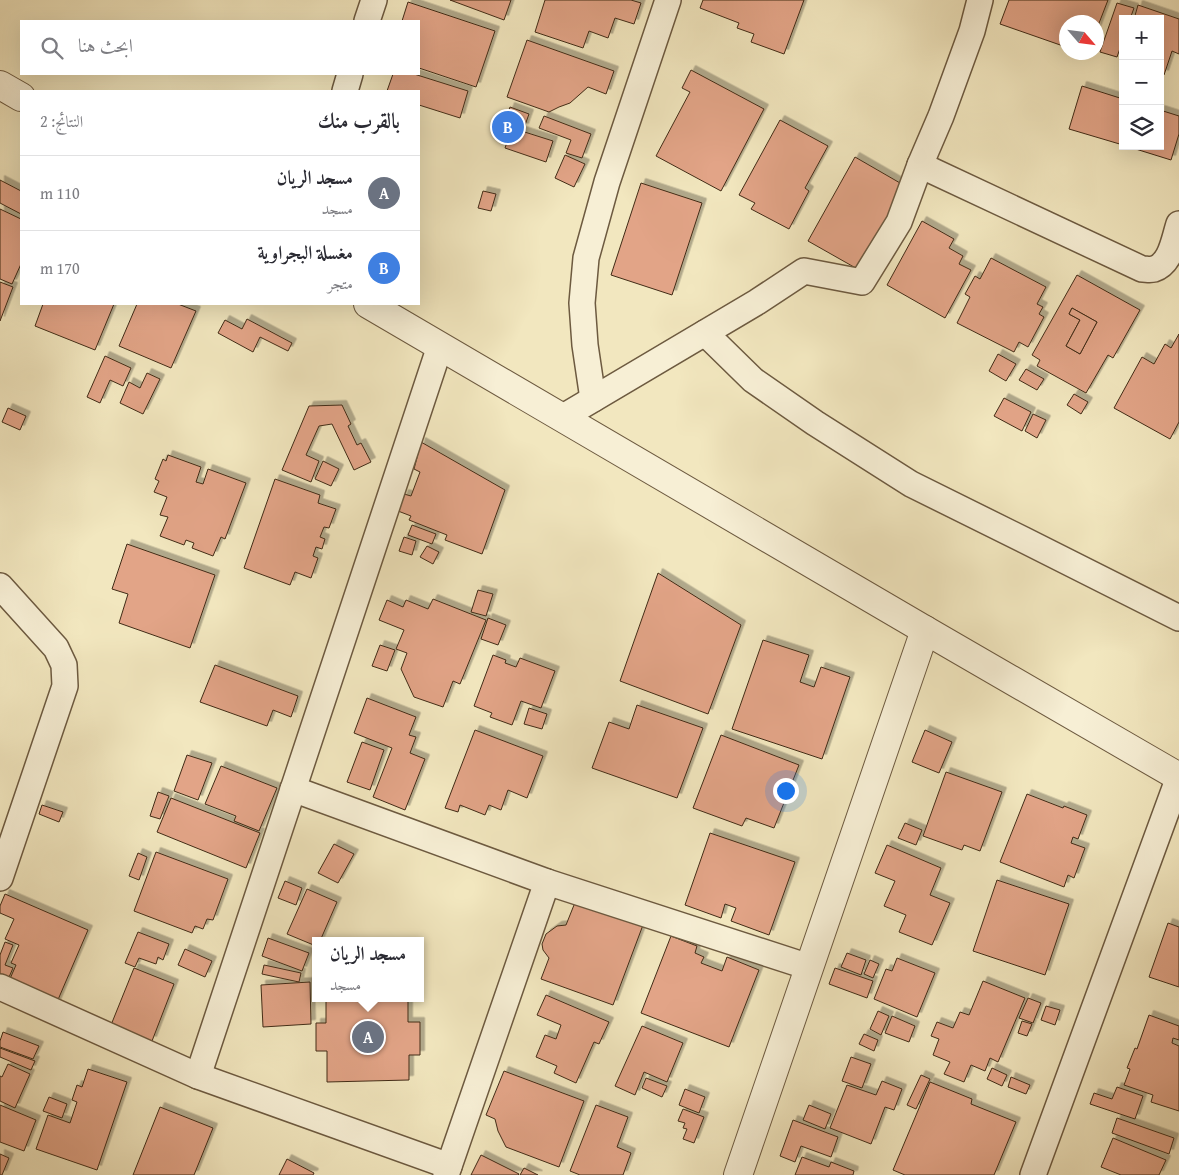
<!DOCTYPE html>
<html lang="ar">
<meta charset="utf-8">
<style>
:root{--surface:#fff;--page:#f7f7f7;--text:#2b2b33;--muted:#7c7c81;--line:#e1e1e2;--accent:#d93025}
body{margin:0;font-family:"Gentium Book Plus",Amiri,serif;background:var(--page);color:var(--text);direction:rtl}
.controls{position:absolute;right:15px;top:15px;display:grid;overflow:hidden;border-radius:0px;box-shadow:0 5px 20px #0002}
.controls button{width:45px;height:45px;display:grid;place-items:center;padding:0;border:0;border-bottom:1px solid var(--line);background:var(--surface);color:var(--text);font:25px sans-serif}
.compass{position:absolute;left:1059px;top:15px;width:45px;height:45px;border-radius:50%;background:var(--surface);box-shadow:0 5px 20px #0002;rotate:118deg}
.you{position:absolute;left:785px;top:790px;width:18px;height:18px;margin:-12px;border:4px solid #fff;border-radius:50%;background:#1a73e8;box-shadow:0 0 0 8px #1a73e833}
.badge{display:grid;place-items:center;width:32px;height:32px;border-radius:50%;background:var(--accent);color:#fff;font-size:16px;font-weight:700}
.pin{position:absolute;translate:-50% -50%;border:2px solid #fff;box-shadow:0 1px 5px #0006}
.popup{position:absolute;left:312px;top:937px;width:112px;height:65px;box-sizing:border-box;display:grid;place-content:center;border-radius:0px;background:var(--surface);filter:drop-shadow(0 1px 4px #0005);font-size:16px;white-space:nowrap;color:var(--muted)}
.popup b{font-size:19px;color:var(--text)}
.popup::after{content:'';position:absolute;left:50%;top:100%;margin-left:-10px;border:10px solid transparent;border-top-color:var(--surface)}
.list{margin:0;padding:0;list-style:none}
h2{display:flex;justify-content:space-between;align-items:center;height:65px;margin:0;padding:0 20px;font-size:21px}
h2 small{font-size:16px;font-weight:400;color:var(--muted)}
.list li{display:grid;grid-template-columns:32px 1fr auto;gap:15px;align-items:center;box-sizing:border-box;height:75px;padding:0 20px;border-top:1px solid var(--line)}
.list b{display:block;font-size:19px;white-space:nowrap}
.list p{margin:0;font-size:16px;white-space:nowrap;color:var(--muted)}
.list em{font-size:16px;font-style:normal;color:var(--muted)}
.icon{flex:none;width:28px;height:28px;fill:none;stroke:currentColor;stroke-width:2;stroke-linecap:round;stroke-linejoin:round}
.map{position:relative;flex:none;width:1179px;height:1175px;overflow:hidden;direction:ltr}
.search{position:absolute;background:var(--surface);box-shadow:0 5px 20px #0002;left:20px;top:20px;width:400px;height:55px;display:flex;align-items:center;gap:12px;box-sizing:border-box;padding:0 18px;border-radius:0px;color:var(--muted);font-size:19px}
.panel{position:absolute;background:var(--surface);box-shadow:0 5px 20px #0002;left:20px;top:90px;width:400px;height:215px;border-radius:0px;direction:rtl}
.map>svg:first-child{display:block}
.building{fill:#e2a487;stroke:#412b16;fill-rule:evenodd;filter:url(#shadow)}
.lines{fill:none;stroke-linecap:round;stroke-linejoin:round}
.minor-casing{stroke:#6d5a40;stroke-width:28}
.tertiary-casing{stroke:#6d5a40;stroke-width:30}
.minor{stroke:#f7efd5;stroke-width:25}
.tertiary{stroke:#f7efd5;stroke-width:28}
</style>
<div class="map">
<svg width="1179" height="1175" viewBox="0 0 1179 1175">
<defs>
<filter id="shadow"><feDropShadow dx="4.5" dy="-4.5" stdDeviation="0" flood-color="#0004"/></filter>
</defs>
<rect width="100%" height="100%" fill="#f2e7bf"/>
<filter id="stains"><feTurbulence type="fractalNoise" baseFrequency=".004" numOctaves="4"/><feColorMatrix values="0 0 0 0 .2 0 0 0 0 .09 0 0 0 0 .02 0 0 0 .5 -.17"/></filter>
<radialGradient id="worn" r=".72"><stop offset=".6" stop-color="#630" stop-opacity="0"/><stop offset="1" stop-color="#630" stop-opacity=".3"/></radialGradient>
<g class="building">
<path d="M 450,0 L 511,0 L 504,20 Z"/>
<path d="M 545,0 L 631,0 L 641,3 L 634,24 L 615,18 L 608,38 L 589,31 L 583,48 L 535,32 Z"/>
<path d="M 703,0 L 804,0 L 784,54 L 751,42 L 754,34 L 737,28 L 739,23 L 700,8 Z"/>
<path d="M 1009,0 L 1108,0 L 1096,31 L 1096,22 L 1066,22 L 1066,47 L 1000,24 Z"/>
<path d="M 408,2 L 495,31 L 476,87 L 419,68 L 419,21 L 402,21 Z"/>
<path d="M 1117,3 L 1134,8 L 1130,19 L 1123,19 L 1123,40 L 1117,57 L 1100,52 Z"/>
<path d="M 1138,5 L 1179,19 L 1179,54 L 1172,51 L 1164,75 L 1160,73 L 1160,19 L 1134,19 Z"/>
<path d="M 527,40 L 614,71 L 606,94 L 588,87 L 570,103 L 559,107 L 549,112 L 507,97 Z"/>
<path d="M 691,70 L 764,109 L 721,191 L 656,156 L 690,92 L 682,88 Z"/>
<path d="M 393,74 L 414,74 L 468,91 L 460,118 L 419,105 L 419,91 L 387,91 Z"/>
<path d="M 1082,86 L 1123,99 L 1123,145 L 1069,129 Z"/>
<path d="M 510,107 L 529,114 L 524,128 L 505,121 Z"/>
<path d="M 1160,110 L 1179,116 L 1179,134 L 1171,160 L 1126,146 L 1160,146 Z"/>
<path d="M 544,116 L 591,134 L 582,158 L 566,153 L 571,140 L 539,128 Z"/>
<path d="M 780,120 L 828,146 L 805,188 L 809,191 L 789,229 L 751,209 L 755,203 L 739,195 Z"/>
<path d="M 512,128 L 553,141 L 546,162 L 505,148 Z"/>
<path d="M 565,155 L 585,164 L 574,187 L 555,178 Z"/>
<path d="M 855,157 L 907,187 L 861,271 L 808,241 Z"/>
<path d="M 0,180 L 21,191 L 21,214 L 0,203 Z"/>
<path d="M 641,183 L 702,203 L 672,295 L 611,275 Z"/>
<path d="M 483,191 L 496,194 L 491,211 L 478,208 Z"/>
<path d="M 0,209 L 21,219 L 21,264 L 12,284 L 0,279 Z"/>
<path d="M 922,221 L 954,239 L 949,248 L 963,256 L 959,264 L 971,270 L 945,318 L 887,285 Z"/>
<path d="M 991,258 L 1046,287 L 1037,304 L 1043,307 L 1039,314 L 1044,317 L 1028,347 L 1019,342 L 1014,352 L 957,323 L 970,297 L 965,294 L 975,276 L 980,279 Z"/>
<path d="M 1077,275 L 1140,310 L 1113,358 L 1108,355 L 1086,393 L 1037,366 L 1040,360 L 1032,355 ZM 1072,308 L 1097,322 L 1080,354 L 1066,346 L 1080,320 L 1069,314 Z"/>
<path d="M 0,282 L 13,287 L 0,321 Z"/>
<path d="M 43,304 L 114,304 L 95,350 L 35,326 Z"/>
<path d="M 137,304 L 178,304 L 196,311 L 171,368 L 119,346 Z"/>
<path d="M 1072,308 L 1097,322 L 1080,354 L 1066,346 L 1080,320 L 1069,314 Z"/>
<path d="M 247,319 L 292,343 L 288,351 L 260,337 L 253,352 L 218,333 L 225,320 L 242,329 Z"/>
<path d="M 1179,334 L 1179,422 L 1170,439 L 1114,408 L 1142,357 L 1154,364 L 1165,344 L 1171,348 Z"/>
<path d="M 998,354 L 1016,364 L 1006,381 L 989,371 Z"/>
<path d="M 105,356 L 131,368 L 123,386 L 110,380 L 100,403 L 87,397 Z"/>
<path d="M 1026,369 L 1044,379 L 1037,390 L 1019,380 Z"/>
<path d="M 147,373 L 160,379 L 143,414 L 120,403 L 129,382 L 140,388 Z"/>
<path d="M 1074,394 L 1088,402 L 1081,414 L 1067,405 Z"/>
<path d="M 1004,398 L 1031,412 L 1022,431 L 994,416 Z"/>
<path d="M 342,405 L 351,424 L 348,426 L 357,445 L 361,443 L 371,462 L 354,470 L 332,424 L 319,426 L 306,455 L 319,461 L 311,482 L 282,470 L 309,406 Z"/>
<path d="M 8,408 L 26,416 L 20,430 L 2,422 Z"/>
<path d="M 1033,414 L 1046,420 L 1037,438 L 1025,431 Z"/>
<path d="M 421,442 L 505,490 L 482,554 L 445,540 L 447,535 L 409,520 L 411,516 L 398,511 L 404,494 L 411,496 L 420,472 L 414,469 Z"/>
<path d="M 168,455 L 201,467 L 196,482 L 203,484 L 208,469 L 246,483 L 225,539 L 221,537 L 213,556 L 192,548 L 194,543 L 186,540 L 184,545 L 160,536 L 168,517 L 160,515 L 167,497 L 154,492 L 159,481 L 155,479 L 163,459 L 166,461 Z"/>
<path d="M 323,461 L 339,469 L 331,486 L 315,479 Z"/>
<path d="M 275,479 L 320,495 L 318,503 L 336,509 L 329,528 L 324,527 L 320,537 L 325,539 L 322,549 L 316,547 L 313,556 L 318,558 L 311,578 L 295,572 L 290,585 L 244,568 Z"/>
<path d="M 412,525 L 436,534 L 432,544 L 408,535 Z"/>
<path d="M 404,537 L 416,541 L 412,555 L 399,551 Z"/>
<path d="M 127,544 L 215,575 L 190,648 L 119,623 L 128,594 L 112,589 Z"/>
<path d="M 427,546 L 439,552 L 433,564 L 420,557 Z"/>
<path d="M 658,573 L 741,625 L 708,714 L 620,681 Z"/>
<path d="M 478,590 L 493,594 L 486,616 L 471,612 Z"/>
<path d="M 433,599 L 486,620 L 460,684 L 453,681 L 443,707 L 414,697 L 401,669 L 407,653 L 396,649 L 404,630 L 379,620 L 387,600 L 403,607 L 406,600 L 428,609 Z"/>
<path d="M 488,618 L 506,625 L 498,645 L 481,639 Z"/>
<path d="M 763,640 L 809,655 L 800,682 L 814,687 L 821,667 L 850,677 L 822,759 L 732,729 Z"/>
<path d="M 380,645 L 395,650 L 387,671 L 372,666 Z"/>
<path d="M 493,655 L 506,660 L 505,663 L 516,667 L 520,658 L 555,671 L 541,708 L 521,701 L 512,725 L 490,717 L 492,713 L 474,706 Z"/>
<path d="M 215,665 L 298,696 L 291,717 L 273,710 L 267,726 L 200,702 Z"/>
<path d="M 367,698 L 416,717 L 409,735 L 416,737 L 410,753 L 425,759 L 405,810 L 373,797 L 392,748 L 354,733 Z"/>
<path d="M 637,705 L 703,728 L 677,798 L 592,768 L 609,722 L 629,729 Z"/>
<path d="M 529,708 L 547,714 L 542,729 L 524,724 Z"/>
<path d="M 475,730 L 543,756 L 527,798 L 508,790 L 501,810 L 489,805 L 485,815 L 460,805 L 458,812 L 445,808 Z"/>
<path d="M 925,730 L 952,742 L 939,773 L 912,762 Z"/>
<path d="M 721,735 L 799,765 L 774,828 L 746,818 L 742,826 L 693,808 Z"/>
<path d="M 362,742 L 384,750 L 370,790 L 347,782 Z"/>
<path d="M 187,755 L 212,763 L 198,800 L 174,791 Z"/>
<path d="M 221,766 L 277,788 L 259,831 L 234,821 L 236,816 L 205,804 Z"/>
<path d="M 946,772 L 1002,792 L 980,851 L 964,845 L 962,850 L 923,836 Z"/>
<path d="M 158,792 L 169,796 L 160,819 L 150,816 Z"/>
<path d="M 1027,794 L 1063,808 L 1064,806 L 1087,815 L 1078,839 L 1073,837 L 1071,843 L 1085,848 L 1074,878 L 1068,875 L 1064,887 L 1000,862 Z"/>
<path d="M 171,798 L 260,833 L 246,868 L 157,832 Z"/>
<path d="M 42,805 L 63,812 L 59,822 L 39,814 Z"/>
<path d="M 905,823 L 922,830 L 916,845 L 898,838 Z"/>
<path d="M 710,833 L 795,862 L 769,935 L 731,921 L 736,908 L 725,904 L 721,918 L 685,905 Z"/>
<path d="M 334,844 L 354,854 L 338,883 L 318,873 Z"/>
<path d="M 887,845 L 941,868 L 930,895 L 950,903 L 932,945 L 899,932 L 906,915 L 884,906 L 895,881 L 875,873 Z"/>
<path d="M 156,852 L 228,879 L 213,920 L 207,919 L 203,929 L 195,926 L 192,933 L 134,911 Z"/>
<path d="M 138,853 L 147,857 L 139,880 L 129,876 Z"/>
<path d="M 997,880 L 1069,904 L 1045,975 L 973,951 Z"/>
<path d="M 285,881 L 302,888 L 296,905 L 278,898 Z"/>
<path d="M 307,889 L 337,902 L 320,941 L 316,941 L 316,946 L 287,934 Z"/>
<path d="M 5,894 L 88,930 L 54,1009 L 6,988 L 16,965 L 11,963 L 19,945 L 5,939 L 14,919 L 0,913 L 0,906 Z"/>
<path d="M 576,900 L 643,925 L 613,1005 L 541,979 L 549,958 L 543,950 L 542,944 L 546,934 L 557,926 L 566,925 Z"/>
<path d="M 1168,923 L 1179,927 L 1179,987 L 1149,977 Z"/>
<path d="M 138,932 L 169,944 L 163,960 L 158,957 L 156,964 L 139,958 L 135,967 L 125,963 Z"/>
<path d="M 671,936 L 697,946 L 695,953 L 704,957 L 701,963 L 722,971 L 727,957 L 759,970 L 729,1047 L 641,1013 Z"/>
<path d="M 268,938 L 309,953 L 302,971 L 262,956 Z"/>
<path d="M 5,942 L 13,945 L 5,965 L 13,968 L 6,984 L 0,982 L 0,955 Z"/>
<path d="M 185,949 L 212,961 L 205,977 L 178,965 Z"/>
<path d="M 847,953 L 866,960 L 861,975 L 841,967 Z"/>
<path d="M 897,958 L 935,973 L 917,1017 L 874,999 L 886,969 L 892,971 Z"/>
<path d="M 870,960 L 879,964 L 873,978 L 864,974 Z"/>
<path d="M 264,965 L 301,973 L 299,982 L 262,974 Z"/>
<path d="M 134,968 L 174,984 L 152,1041 L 111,1025 Z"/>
<path d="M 835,968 L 873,981 L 867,998 L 829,984 Z"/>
<path d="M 983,981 L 1025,998 L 998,1062 L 990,1058 L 985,1071 L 971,1065 L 964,1082 L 944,1074 L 950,1062 L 933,1055 L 939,1039 L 931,1036 L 937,1022 L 953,1028 L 960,1012 L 969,1015 Z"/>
<path d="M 310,982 L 311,1024 L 263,1027 L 261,985 Z"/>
<path d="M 546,995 L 609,1022 L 599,1044 L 594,1042 L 576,1083 L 554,1073 L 557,1066 L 536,1057 L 545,1035 L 556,1039 L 561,1025 L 537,1015 Z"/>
<path d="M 326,998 L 408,998 L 408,1022 L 420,1022 L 420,1055 L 409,1055 L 409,1080 L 327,1082 L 327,1051 L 316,1051 L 316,1023 L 326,1023 Z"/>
<path d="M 1028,998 L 1041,1003 L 1033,1023 L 1019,1018 Z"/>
<path d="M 1046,1006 L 1060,1010 L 1055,1025 L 1041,1020 Z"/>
<path d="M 878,1011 L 889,1016 L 881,1035 L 870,1029 Z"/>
<path d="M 1149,1015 L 1179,1026 L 1179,1040 L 1173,1038 L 1172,1043 L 1179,1046 L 1179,1111 L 1151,1102 L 1153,1095 L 1124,1085 L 1130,1069 L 1127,1068 L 1135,1048 L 1137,1049 Z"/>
<path d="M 892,1016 L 915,1026 L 909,1042 L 885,1033 Z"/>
<path d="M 1022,1021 L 1032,1024 L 1027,1036 L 1018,1033 Z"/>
<path d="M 642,1026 L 683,1043 L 667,1082 L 644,1072 L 635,1095 L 615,1086 Z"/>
<path d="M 3,1032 L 39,1046 L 33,1059 L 0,1047 L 0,1041 Z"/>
<path d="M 864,1034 L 878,1040 L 874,1051 L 859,1044 Z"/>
<path d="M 0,1048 L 35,1061 L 31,1070 L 0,1057 Z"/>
<path d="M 851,1057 L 871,1064 L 862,1088 L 842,1081 Z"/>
<path d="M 8,1064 L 30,1074 L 15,1108 L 0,1101 L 0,1076 L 2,1077 Z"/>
<path d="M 992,1068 L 1007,1075 L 1002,1086 L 987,1079 Z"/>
<path d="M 88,1069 L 127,1082 L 97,1170 L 36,1149 L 48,1115 L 70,1123 L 77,1102 L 72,1100 L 77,1085 L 82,1087 Z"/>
<path d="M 504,1071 L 584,1101 L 559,1167 L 506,1147 L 498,1131 L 495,1119 L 486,1115 Z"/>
<path d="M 921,1075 L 930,1079 L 916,1109 L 907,1105 Z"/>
<path d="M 1011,1077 L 1030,1085 L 1026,1094 L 1008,1087 Z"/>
<path d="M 646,1078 L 667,1086 L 662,1097 L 642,1088 Z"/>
<path d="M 882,1081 L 902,1089 L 894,1110 L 885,1107 L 871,1144 L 830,1128 L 847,1085 L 876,1095 Z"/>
<path d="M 930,1082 L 972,1099 L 971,1104 L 1016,1122 L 994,1175 L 905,1175 L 893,1170 Z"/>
<path d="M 1117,1087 L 1143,1096 L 1135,1119 L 1090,1104 L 1094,1093 L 1112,1099 Z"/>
<path d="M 685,1089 L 705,1097 L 699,1113 L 679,1105 Z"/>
<path d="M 49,1097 L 67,1104 L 62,1118 L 43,1111 Z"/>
<path d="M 0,1105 L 36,1120 L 24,1151 L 0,1142 Z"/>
<path d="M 596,1105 L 628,1117 L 617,1147 L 631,1153 L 623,1175 L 580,1175 L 570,1171 Z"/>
<path d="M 809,1105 L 831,1114 L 825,1129 L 803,1120 Z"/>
<path d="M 160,1107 L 213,1128 L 194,1175 L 133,1175 Z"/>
<path d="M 683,1109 L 704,1117 L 694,1143 L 683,1139 L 687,1129 L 683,1128 L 685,1123 L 678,1121 Z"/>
<path d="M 1117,1118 L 1174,1138 L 1169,1154 L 1112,1133 Z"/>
<path d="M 793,1120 L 838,1137 L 831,1157 L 801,1146 L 795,1162 L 780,1156 Z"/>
<path d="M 1113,1138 L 1166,1160 L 1159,1175 L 1121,1175 L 1101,1167 Z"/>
<path d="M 0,1154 L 9,1158 L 2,1175 L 0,1175 Z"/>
<path d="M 481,1155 L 519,1174 L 518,1175 L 471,1175 Z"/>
<path d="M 802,1157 L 829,1167 L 831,1162 L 854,1171 L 853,1175 L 795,1175 Z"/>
<path d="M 287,1159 L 314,1173 L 313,1175 L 279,1175 Z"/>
<path d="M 524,1168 L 538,1175 L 520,1175 Z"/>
</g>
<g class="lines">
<g class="minor-casing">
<g id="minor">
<path d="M 367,21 L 374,0"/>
<path d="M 345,91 L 350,74"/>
<path d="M 920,165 L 1142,269 C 1146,269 1150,270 1154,269 C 1171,264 1174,239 1179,224"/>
<path d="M 705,333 L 753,380 L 815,423 L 911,484 L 1024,540 L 1179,618"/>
<path d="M 593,399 L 585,345 L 582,303 L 586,258 L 607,182 L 668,0"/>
<path d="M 563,417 L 757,302 L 804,271 L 862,282 L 899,222 L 920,165 L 941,116 L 972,31 L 980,0"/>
<path d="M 0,586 L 56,648 L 64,665 L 65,686 L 0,878"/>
<path d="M 293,789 L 547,882 L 809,967"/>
<path d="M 0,987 L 198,1076 L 449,1166"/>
<path d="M 198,1076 L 440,346"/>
<path d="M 446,1175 L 547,882"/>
<path d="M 1033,1175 L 1179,777"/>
</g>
</g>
<g class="tertiary-casing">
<g id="tertiary">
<path d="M 0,85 L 21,97"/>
<path d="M 368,304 L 925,630 L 1179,777"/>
<path d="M 738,1175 L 925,630"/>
</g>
</g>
<use href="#minor" class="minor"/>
<use href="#tertiary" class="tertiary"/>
</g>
<rect width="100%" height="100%" filter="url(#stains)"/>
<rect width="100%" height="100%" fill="url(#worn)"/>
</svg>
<div class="controls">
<button>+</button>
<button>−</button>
<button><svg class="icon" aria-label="layers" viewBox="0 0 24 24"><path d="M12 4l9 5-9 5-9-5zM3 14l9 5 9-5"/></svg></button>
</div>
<svg class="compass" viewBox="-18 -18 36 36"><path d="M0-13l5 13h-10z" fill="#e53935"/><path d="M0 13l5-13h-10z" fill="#7c7c81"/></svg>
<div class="you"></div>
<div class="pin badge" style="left:368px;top:1037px;background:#6b7280">A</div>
<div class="popup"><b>مسجد الريان</b>مسجد</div>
<div class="pin badge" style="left:508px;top:127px;background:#3f7fe0">B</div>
<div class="search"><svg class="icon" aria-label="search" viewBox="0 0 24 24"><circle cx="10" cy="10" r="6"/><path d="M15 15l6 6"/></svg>ابحث هنا</div>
<section class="panel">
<h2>بالقرب منك<small>النتائج: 2</small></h2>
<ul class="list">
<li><span class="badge" style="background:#6b7280">A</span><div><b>مسجد الريان</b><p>مسجد</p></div><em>110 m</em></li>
<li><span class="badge" style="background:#3f7fe0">B</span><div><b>مغسلة البجراوية</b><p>متجر</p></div><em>170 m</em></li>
</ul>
</section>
</div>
